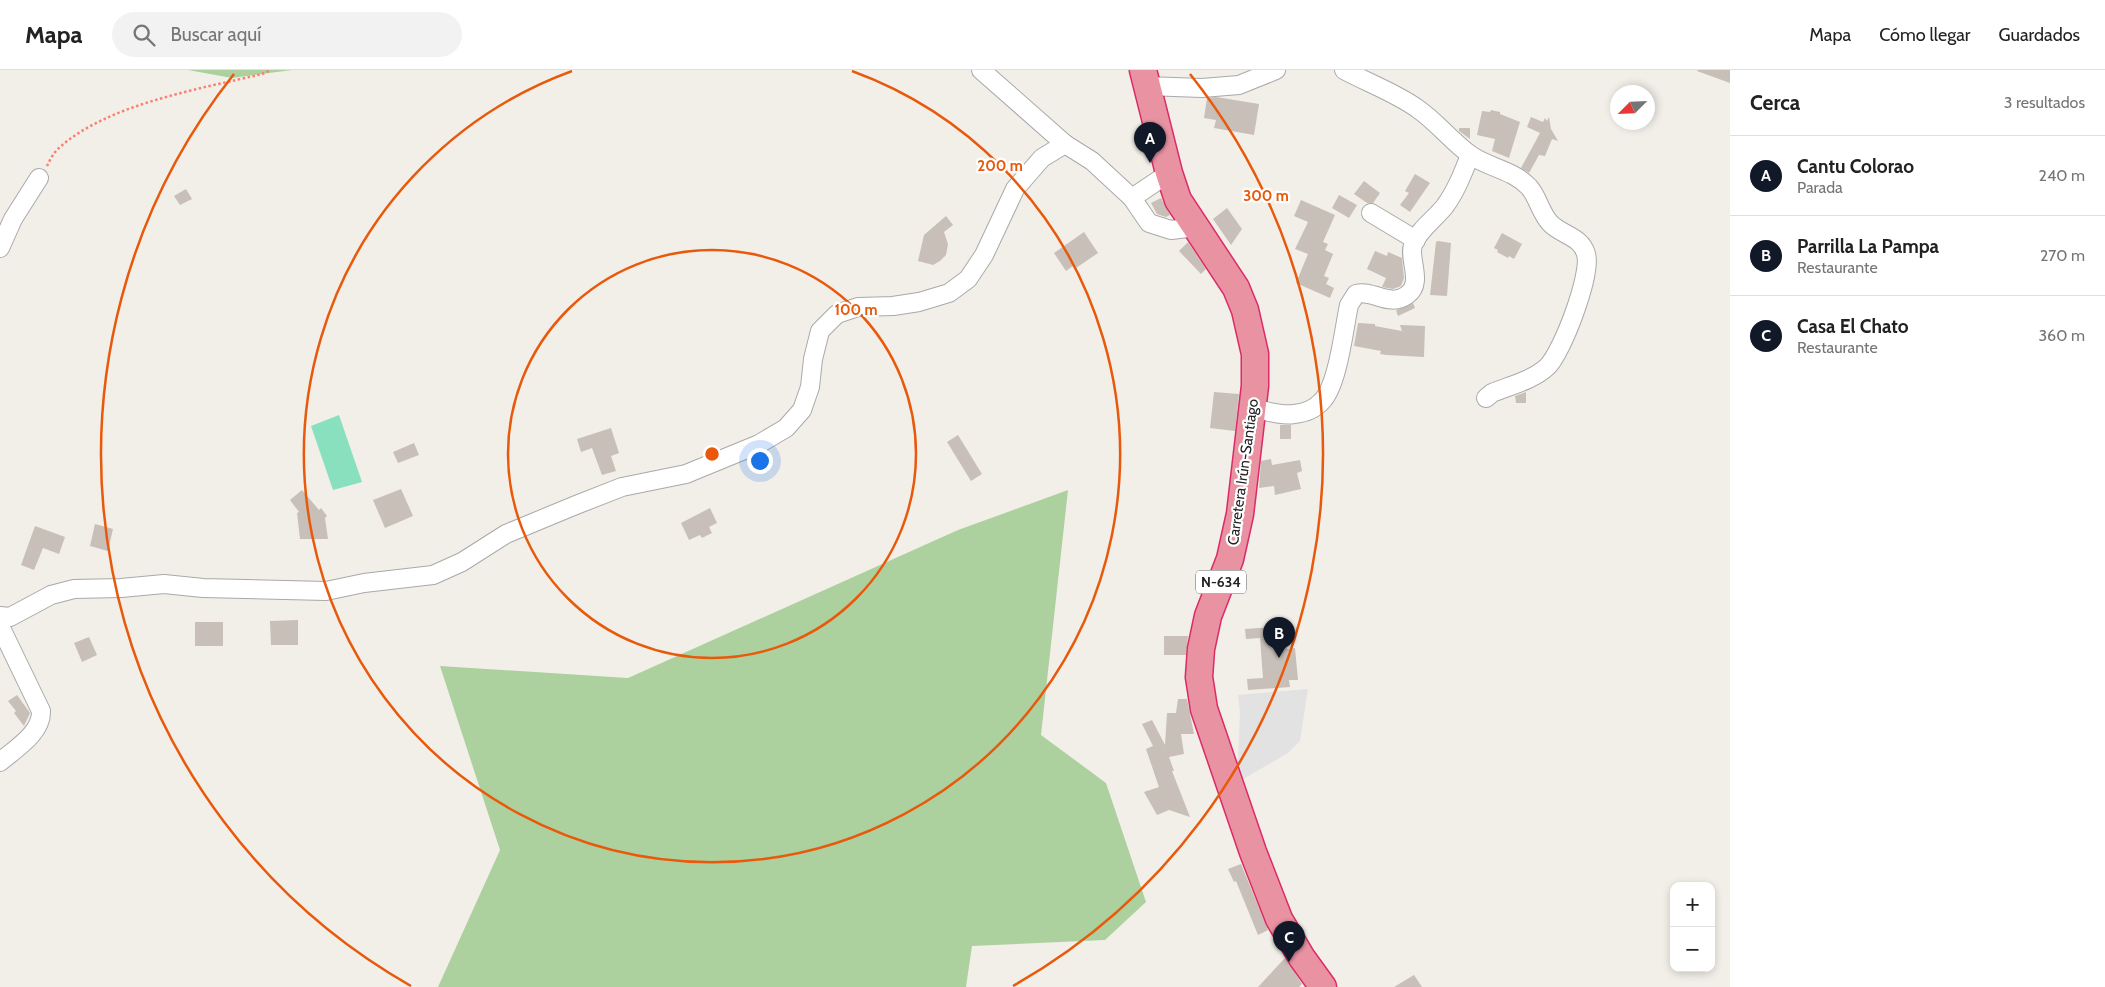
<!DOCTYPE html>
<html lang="es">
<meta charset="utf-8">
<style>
:root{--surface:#fff;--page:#f2f2f2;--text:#222;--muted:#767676;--line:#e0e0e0;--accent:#111827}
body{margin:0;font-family:Cabin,sans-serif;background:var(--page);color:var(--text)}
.controls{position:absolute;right:15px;bottom:15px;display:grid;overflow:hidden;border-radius:10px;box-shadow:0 2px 8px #0003}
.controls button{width:45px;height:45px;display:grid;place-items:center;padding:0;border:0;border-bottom:1px solid var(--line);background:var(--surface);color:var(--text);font:25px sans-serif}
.compass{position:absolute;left:1610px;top:15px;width:45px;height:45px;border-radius:50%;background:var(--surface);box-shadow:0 2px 8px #0003;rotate:246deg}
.you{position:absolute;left:759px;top:390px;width:18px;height:18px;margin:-12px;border:4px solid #fff;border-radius:50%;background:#1a73e8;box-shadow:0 0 0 8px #1a73e833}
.badge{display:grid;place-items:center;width:32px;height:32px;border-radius:50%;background:var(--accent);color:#fff;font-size:16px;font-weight:700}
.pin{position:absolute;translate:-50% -41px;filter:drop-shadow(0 1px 2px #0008)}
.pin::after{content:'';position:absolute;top:26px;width:18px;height:15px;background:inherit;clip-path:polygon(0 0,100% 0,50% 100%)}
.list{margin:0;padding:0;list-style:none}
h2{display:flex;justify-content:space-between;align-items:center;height:65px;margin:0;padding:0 20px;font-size:21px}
h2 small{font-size:16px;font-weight:400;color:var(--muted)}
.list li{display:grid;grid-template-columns:32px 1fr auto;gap:15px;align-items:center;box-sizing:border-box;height:80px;padding:0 20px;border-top:1px solid var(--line)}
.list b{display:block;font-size:19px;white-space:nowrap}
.list p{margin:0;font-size:16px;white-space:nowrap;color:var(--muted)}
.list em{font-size:16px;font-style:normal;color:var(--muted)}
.icon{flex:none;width:28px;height:28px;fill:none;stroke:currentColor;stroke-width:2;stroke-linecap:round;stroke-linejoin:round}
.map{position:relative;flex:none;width:1730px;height:917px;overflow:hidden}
header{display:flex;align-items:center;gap:30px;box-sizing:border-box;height:70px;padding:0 25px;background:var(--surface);border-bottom:1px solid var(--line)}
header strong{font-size:24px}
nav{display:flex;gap:28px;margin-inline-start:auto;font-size:18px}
.search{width:350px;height:45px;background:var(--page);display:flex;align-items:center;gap:12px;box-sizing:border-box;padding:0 18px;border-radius:28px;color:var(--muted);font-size:19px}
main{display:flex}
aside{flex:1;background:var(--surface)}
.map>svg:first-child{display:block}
.forest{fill:#add19e}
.pitch{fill:#88e0be}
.parking{fill:#e2e2e2}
.building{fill:#c7bfb8}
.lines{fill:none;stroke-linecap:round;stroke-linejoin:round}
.minor-casing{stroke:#a9a9a9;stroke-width:20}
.highway-casing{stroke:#dc2a67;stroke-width:29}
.path{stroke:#fa8072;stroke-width:2.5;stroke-dasharray:2.5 2.5;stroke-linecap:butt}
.minor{stroke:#fff;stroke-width:18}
.highway{stroke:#e892a2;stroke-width:26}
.ring{fill:none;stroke:#e8590c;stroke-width:2.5}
.labels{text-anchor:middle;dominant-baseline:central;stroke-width:4.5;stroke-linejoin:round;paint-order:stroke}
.shield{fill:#fff;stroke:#646464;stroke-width:1}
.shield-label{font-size:14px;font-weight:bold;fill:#222}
.street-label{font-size:15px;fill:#222;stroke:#fff}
.centre{fill:#e8590c;stroke:#fff;stroke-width:2.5}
.ring-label{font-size:15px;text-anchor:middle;font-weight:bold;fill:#e8590c;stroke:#fff;stroke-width:4.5;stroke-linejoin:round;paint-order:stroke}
</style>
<header>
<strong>Mapa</strong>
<div class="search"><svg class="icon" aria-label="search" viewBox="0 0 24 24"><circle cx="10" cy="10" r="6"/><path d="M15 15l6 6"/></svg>Buscar aquí</div>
<nav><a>Mapa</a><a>Cómo llegar</a><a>Guardados</a></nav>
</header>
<main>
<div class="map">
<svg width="1730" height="917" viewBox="0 0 1730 917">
<rect width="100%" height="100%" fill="#f2efe9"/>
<g class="forest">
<path d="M 188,0 L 292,0 L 232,8 Z"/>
<path d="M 1068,420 L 1041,665 L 1106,713 L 1146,832 L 1105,870 L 972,876 L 966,917 L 438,917 L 500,780 L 440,596 L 628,608 L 958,460 Z"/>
</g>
<path class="pitch" d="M 339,345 L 362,412 L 333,420 L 311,356 Z"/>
<path class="parking" d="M 1308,619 L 1300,671 L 1288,683 L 1238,712 L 1231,695 L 1238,691 L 1240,643 L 1238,625 Z"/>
<g class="building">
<path d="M 1698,0 L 1730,0 L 1730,13 L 1697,1 Z"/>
<path d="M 1216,27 L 1259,34 L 1254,65 L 1214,58 L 1216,50 L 1204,48 L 1207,28 Z"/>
<path d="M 1491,40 L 1500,42 L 1500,44 L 1520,52 L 1509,88 L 1492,81 L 1495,69 L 1477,65 L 1482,41 L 1490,42 Z"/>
<path d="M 1531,47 L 1543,52 L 1545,48 L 1547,51 L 1549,47 L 1551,59 L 1558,71 L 1552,69 L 1545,86 L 1539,85 L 1529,103 L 1521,98 L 1540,63 L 1527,57 Z"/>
<path d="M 1459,58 L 1470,58 L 1470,69 L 1459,61 Z"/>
<path d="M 1415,104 L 1430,113 L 1410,142 L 1400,135 L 1409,123 L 1405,121 Z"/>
<path d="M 1364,111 L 1380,123 L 1373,133 L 1367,133 L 1354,124 Z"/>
<path d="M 186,119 L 192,129 L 180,135 L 174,126 Z"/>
<path d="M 1339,125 L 1357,135 L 1349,148 L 1332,138 Z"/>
<path d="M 1161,128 L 1170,145 L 1166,147 L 1157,144 L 1151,133 Z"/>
<path d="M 1301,130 L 1335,145 L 1323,172 L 1328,174 L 1325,180 L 1333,184 L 1324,206 L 1329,208 L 1326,214 L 1334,218 L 1330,228 L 1296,213 L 1308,184 L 1295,179 L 1308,152 L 1294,146 Z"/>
<path d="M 1227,138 L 1242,159 L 1231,175 L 1213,149 Z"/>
<path d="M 946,146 L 953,155 L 944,162 L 948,174 L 946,185 L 940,191 L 933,195 L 918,191 L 924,165 Z"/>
<path d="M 1084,162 L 1098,183 L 1076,198 L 1074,195 L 1066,201 L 1054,183 Z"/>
<path d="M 1502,163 L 1522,174 L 1514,189 L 1509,186 L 1508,188 L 1497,182 L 1498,180 L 1494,178 Z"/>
<path d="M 1438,171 L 1451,173 L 1447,226 L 1430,225 L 1436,172 Z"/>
<path d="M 1188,172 L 1206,199 L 1201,204 L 1179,181 Z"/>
<path d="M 1375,181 L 1387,186 L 1388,182 L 1402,188 L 1404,208 L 1401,216 L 1393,219 L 1382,217 L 1386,208 L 1367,199 Z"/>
<path d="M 1413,233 L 1415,238 L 1398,246 L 1396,240 Z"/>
<path d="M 1358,253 L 1375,254 L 1375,256 L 1402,261 L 1400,255 L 1425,256 L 1424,287 L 1386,285 L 1380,284 L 1381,281 L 1354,276 Z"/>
<path d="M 1214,322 L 1239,324 L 1235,361 L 1210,358 Z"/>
<path d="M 1526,322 L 1526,333 L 1516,333 L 1515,326 Z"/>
<rect x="1280" y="355" width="11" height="14"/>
<path d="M 611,358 L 619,383 L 611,386 L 616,401 L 602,405 L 592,378 L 581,382 L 577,369 Z"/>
<path d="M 958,365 L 982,404 L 971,411 L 947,372 Z"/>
<path d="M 414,373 L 419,385 L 398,393 L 393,382 Z"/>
<path d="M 1271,389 L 1272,395 L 1300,390 L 1302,401 L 1297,403 L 1301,419 L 1275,425 L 1274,416 L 1259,418 L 1261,391 Z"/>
<path d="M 401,419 L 413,446 L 385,458 L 373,430 Z"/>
<path d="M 302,420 L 319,440 L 321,438 L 327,446 L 325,448 L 328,469 L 300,469 L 297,443 L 299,442 L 290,430 Z"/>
<path d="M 710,438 L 717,453 L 709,457 L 712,463 L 702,468 L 700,465 L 689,470 L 681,453 Z"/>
<path d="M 95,454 L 113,459 L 108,481 L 90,476 Z"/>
<path d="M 35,456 L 65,467 L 59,484 L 43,478 L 34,500 L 21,495 Z"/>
<path d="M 298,550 L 298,575 L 271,575 L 270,551 Z"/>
<rect x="195" y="552" width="28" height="24"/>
<path d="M 1285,556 L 1287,579 L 1295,578 L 1298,610 L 1289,610 L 1290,617 L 1248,620 L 1247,609 L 1263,608 L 1260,568 L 1246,569 L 1245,559 Z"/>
<path d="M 1164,566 L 1188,566 L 1186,585 L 1164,585 Z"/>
<path d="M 89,567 L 97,585 L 82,592 L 74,573 Z"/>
<path d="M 17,625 L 30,643 L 24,656 L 14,643 L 16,641 L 8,631 Z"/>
<path d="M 1178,629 L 1187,629 L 1194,664 L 1181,664 L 1184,684 L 1169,687 L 1174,701 L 1172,701 L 1190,747 L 1169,740 L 1157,745 L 1144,722 L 1159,717 L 1146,679 L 1153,676 L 1142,654 L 1152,650 L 1165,675 L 1167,643 L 1176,643 Z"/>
<path d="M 1241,794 L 1268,860 L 1258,865 L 1236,811 L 1234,812 L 1228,799 Z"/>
<path d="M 1285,888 L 1302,914 L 1299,917 L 1258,917 Z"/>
<path d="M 1414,905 L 1422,917 L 1394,917 Z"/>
</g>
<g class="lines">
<g class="minor-casing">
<g id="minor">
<path d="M 981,0 L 1065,74 L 1092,91 L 1132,128 L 1169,103"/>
<path d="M 1344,0 C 1368,13 1396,23 1418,39 C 1438,53 1453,73 1472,86 C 1490,98 1513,100 1529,117 C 1538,127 1540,142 1550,153 C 1561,165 1581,166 1586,184 C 1592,204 1562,283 1547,297 C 1533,310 1509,316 1492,323 L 1486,328"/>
<path d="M 1146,16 L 1202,18 L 1239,15 L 1276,0"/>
<path d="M 1132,128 L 1149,153 L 1171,160 L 1196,157"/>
<path d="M 1371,143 L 1416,170"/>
<path d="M 0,178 L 13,149 L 39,108"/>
<path d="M 1252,338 C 1266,341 1281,346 1294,344 C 1305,343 1315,339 1322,331 C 1338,315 1344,258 1349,235 L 1356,224 C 1373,219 1389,238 1407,225 C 1424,213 1408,189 1413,175 C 1418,160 1435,149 1445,136 C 1456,121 1463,103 1470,85"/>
<path d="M 0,546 L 10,547 L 51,525 L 74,519 L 121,518 L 164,514 L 203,518 L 326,521 L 364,513 L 433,505 L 462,492 L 506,464 L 576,435 L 622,417 L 686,404 L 759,374 L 786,358 L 802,340 L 810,317 L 813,289 L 820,261 L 837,244 L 858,237 L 893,236 L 919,232 L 949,223 L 968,209 L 984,185 L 1015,119 L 1042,88 L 1065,74"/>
<path d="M 0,556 L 41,641 C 42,663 15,679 0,692"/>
</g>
</g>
<g class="highway-casing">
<path id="highway" d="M 1143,0 L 1169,103 L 1178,130 L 1236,218 L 1245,240 L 1255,284 L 1255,316 L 1240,444 L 1230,489 L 1208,546 L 1201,579 L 1199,607 L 1204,639 L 1253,782 L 1279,849 L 1302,888 L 1323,917"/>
</g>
<path class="path" d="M 47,96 C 50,90 54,82 59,78 C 107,34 200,19 262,4 L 271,0"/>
<use href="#minor" class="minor"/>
<use href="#highway" class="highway"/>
</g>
<g class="ring">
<circle cx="712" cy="384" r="204"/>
<path d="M852 1A408 408 0 1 1 572 1"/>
<path d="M411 916A611 611 0 0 1 234 4M1190 4A611 611 0 0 1 1013 916"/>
</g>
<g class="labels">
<rect class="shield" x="1196" y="500.5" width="50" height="23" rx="4"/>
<g class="shield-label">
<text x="1221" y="512">N-634</text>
</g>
<g class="street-label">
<text transform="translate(1243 402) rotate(-82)">Carretera Irún-Santiago</text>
</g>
</g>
<circle cx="712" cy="384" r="8" class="centre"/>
<g class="ring-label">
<text x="1000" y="101">200 m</text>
<text x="1266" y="131">300 m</text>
<text x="856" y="245">100 m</text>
</g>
</svg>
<div class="controls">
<button>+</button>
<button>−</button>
</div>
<svg class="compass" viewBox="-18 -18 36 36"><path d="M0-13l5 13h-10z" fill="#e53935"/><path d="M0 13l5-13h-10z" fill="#767676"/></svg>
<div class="you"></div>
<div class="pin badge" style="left:1150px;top:93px">A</div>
<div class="pin badge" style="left:1279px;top:588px">B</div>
<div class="pin badge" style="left:1289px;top:892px">C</div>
</div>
<aside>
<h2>Cerca<small>3 resultados</small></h2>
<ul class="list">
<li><span class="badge">A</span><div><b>Cantu Colorao</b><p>Parada</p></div><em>240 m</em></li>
<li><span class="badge">B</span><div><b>Parrilla La Pampa</b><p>Restaurante</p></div><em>270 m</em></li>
<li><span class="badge">C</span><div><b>Casa El Chato</b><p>Restaurante</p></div><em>360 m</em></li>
</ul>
</aside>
</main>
